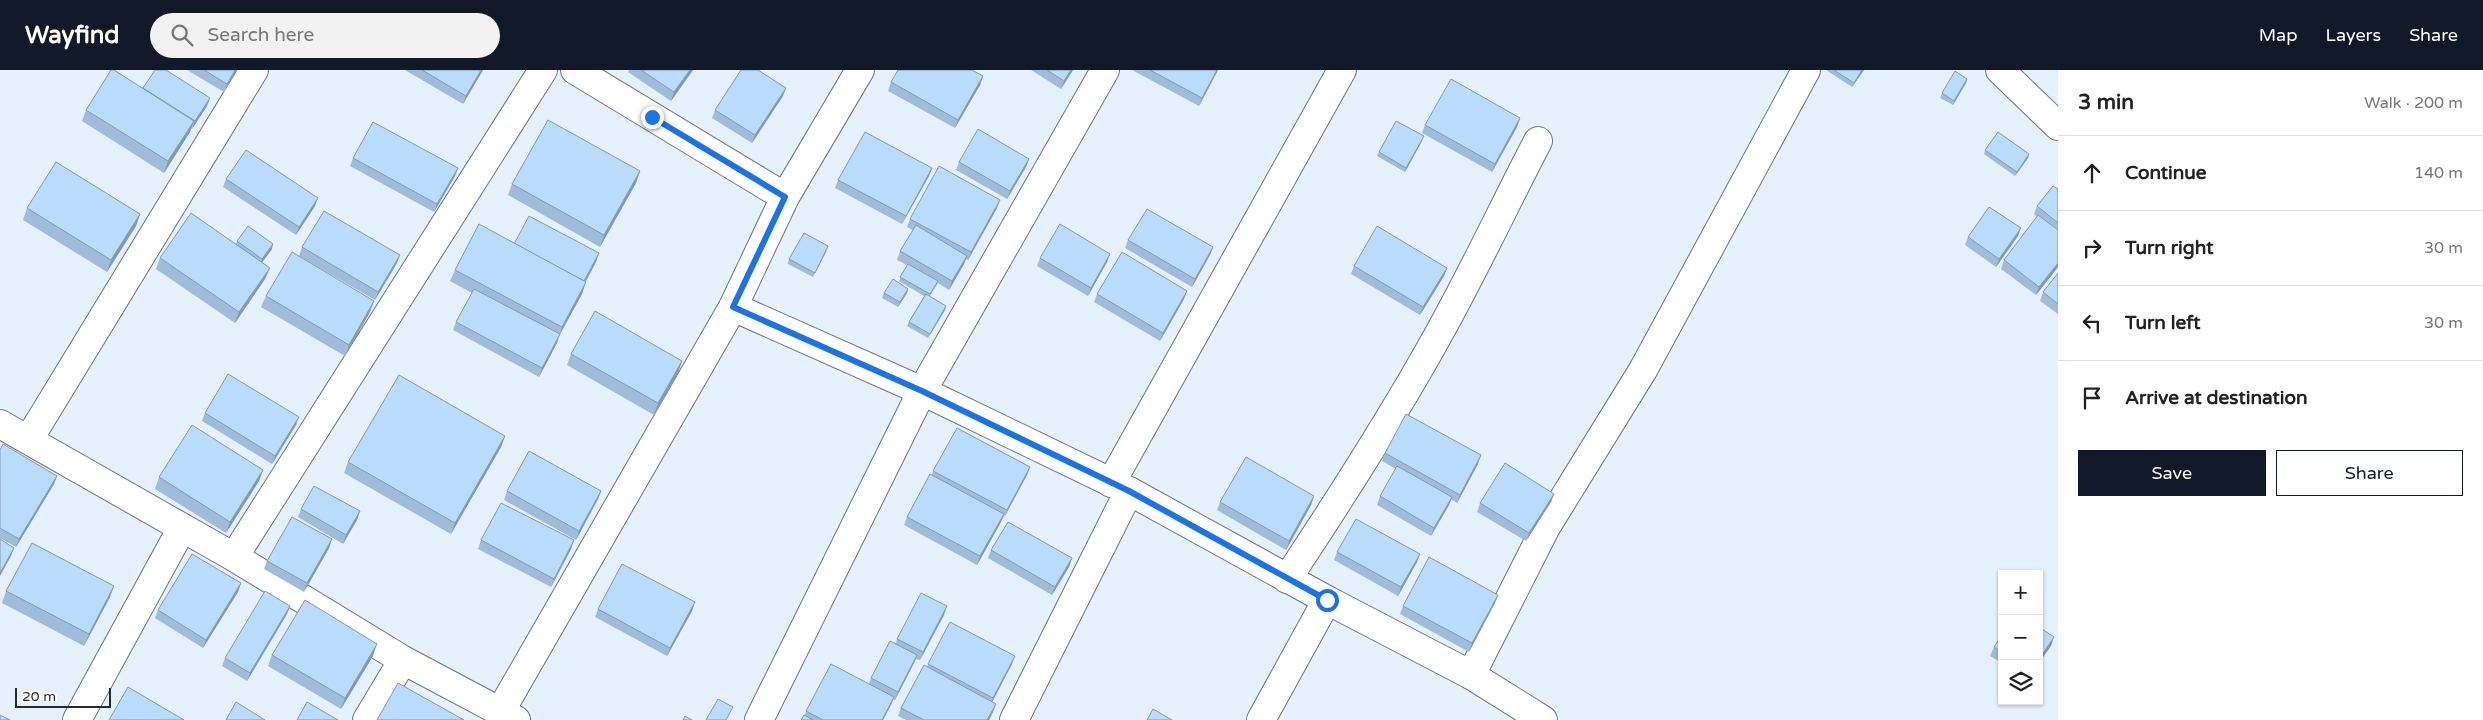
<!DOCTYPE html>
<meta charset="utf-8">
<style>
:root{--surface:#fff;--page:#f2f2f2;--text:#222;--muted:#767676;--line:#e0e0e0;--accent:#111827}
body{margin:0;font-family:"Varela Round",sans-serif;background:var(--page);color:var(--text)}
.controls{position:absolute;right:15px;bottom:15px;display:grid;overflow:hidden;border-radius:0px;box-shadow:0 1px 4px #0004}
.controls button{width:45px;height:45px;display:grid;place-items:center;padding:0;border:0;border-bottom:1px solid var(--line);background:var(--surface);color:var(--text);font:25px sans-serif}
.scale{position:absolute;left:15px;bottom:12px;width:96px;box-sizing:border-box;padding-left:5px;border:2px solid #25292d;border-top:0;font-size:14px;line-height:18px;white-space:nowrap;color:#25292d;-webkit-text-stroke:4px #fafdff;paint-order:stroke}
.stop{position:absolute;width:15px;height:15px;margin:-11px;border:4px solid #1a73e8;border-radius:50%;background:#fff}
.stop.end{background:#1a73e8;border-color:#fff;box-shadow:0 1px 5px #0008}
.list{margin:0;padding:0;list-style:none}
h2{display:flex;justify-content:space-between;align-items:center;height:65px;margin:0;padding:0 20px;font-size:21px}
h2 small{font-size:16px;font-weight:400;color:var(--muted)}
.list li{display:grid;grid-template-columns:32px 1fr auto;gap:15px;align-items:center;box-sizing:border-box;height:75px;padding:0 20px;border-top:1px solid var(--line)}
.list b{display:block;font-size:19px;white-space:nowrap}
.list em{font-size:16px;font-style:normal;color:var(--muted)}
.actions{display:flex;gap:10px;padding:15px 20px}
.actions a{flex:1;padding:11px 0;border:1px solid var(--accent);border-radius:0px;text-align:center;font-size:18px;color:var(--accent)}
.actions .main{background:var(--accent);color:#fff}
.icon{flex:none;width:28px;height:28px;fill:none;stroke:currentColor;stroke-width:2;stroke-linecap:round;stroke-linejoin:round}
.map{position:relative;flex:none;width:2058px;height:650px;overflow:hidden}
header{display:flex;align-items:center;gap:30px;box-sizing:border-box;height:70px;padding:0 25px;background:var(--accent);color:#fff}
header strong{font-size:24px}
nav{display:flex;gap:28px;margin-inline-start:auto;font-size:18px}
.search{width:350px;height:45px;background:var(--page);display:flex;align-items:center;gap:12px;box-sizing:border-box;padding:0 18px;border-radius:28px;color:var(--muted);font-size:19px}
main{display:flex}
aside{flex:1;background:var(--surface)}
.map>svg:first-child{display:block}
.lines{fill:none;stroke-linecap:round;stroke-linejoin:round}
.street-casing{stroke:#6c7680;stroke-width:30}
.secondary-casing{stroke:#6c7680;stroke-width:30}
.street{stroke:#fff;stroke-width:28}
.secondary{stroke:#fff;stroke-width:28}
.wall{fill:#9fbdda}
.shaded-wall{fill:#829ab1}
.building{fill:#b9dcfd;stroke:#829ab1}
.route{stroke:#1a73e8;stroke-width:6}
</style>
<header>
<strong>Wayfind</strong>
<div class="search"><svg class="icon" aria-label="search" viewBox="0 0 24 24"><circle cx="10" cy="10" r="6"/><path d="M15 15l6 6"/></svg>Search here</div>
<nav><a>Map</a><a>Layers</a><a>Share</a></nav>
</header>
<main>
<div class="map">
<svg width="2058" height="650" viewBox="0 0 2058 650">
<rect width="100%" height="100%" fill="#e5f1fc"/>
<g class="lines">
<g class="street-casing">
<g id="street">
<path d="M 575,0 L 785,127"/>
<path d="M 2000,0 L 2058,56"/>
<path d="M 733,237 L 922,321 L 1129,421 L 1327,530 L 1471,605 L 1543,650"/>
<path d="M 29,369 L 254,0"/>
<path d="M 1111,413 L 1342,0"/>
<path d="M 234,487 L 543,0"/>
<path d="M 1287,509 C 1340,429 1391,350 1437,267 C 1473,203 1504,136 1538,71"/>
<path d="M 1471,605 L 1546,457 L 1643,300 L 1806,0"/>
<path d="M 500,642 L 733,237 L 785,127 L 860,0"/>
<path d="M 77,650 L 182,458"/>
<path d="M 367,650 L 403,590"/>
<path d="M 759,650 L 922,321 L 1105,0"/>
<path d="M 1014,650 L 1129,421"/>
<path d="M 1261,650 L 1327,530"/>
</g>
</g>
<g class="secondary-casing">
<path id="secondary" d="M 0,354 L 234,487 L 403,590 L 516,650"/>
</g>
<use href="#street" class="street"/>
<use href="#secondary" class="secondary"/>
</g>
<g class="wall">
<path d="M 187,0 L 237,0 L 224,22 Z"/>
<path d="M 405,0 L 483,0 L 463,34 Z"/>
<path d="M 629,0 L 693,0 L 671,31 L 628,2 Z"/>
<path d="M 1031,0 L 1073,0 L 1061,19 Z"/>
<path d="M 1132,0 L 1218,0 L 1199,36 Z"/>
<path d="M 1826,0 L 1864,0 L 1852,17 Z"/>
<path d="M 983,6 L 980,15 L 955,58 L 888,21 L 891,12 Z"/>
<path d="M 1967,9 L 1966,13 L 1953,35 L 1940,28 L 1942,23 Z"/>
<path d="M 143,18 L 207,36 L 192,59 L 191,59 L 190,62 L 164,103 L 82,51 L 86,40 Z"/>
<path d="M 783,26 L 752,73 L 712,48 L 715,40 Z"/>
<path d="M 1520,48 L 1517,57 L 1492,102 L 1422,63 L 1425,55 Z"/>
<path d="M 1422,71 L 1405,102 L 1377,86 L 1379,82 Z"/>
<path d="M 1985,80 L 2029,84 L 2028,88 L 2015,106 L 1984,84 Z"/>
<path d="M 353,88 L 458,98 L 455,106 L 434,142 L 350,96 Z"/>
<path d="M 1029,89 L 1026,97 L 1007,129 L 956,100 L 959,92 Z"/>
<path d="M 932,98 L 929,106 L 902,154 L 835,118 L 838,110 Z"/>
<path d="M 640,101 L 636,113 L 600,177 L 508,125 L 512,114 Z"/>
<path d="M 226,109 L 315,136 L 296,165 L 223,117 Z"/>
<path d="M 2058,119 L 2058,197 L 2036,225 L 2001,199 L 2004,190 L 2037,147 L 2034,144 L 2037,136 Z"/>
<path d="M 27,138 L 140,144 L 136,156 L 107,202 L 23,150 Z"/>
<path d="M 997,138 L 968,190 L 966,189 L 964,194 L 949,220 L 938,213 L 930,226 L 945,240 L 928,268 L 907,256 L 909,252 L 924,226 L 899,211 L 907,195 L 897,190 L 900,181 L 913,160 L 907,157 L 910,149 Z"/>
<path d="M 2018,166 L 1996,197 L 1965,175 L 1968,167 Z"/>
<path d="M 1128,170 L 1213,177 L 1210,185 L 1192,217 L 1125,178 Z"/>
<path d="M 237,171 L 272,179 L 262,192 L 265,209 L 235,253 L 156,199 L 160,188 L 236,174 Z"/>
<path d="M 514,174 L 599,183 L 596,192 L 585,212 L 582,224 L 559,266 L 557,273 L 539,307 L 453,260 L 456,252 L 472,223 L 450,211 L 455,200 Z"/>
<path d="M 302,177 L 397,193 L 375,230 L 299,186 Z"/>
<path d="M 827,181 L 813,207 L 788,194 L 789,189 Z"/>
<path d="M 1110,184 L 1107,192 L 1088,226 L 1037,196 L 1040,188 Z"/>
<path d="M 1354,196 L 1447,198 L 1444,206 L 1420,245 L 1351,204 Z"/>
<path d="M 2058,203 L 2058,244 L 2040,231 L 2043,222 Z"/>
<path d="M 908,219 L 907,223 L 898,237 L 882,228 L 884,223 Z"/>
<path d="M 1097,224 L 1184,229 L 1160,271 L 1094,232 Z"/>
<path d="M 266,226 L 370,242 L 345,286 L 261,237 Z"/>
<path d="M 571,284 L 682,291 L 678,303 L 654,345 L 567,295 Z"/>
<path d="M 205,343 L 296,355 L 272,394 L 202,351 Z"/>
<path d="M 505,366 L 501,377 L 451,464 L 344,403 L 348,392 Z"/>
<path d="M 0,380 L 57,406 L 54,414 L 16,477 L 0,468 Z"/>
<path d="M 1385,383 L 1478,394 L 1457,433 L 1451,429 L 1449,435 L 1431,466 L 1377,435 L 1380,426 L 1396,399 L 1382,391 Z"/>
<path d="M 1030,397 L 1027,405 L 977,495 L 904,455 L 907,447 L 932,405 L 933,401 Z"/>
<path d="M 263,400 L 259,411 L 226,463 L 155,419 L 159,407 Z"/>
<path d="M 507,421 L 601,421 L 598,429 L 576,470 L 504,430 Z"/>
<path d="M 1554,424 L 1551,432 L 1526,471 L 1477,442 L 1480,433 Z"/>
<path d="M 1314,426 L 1311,435 L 1286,480 L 1217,440 L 1220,432 Z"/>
<path d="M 301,439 L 360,441 L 357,450 L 343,474 L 298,447 Z"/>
<path d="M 332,469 L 329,478 L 304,522 L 264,499 L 267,491 Z"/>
<path d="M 481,470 L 571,479 L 551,517 L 478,479 Z"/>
<path d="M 991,480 L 1072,488 L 1069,497 L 1052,525 L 988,488 Z"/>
<path d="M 1337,482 L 1417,492 L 1398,526 L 1334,490 Z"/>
<path d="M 241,513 L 238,522 L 203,578 L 155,548 L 158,540 Z"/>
<path d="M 6,521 L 110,527 L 84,576 L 2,533 Z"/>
<path d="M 1498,525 L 1495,533 L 1469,582 L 1400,544 L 1403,536 Z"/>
<path d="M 695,532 L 692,541 L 667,586 L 595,547 L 598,539 Z"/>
<path d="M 287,544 L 247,611 L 222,596 L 225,588 Z"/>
<path d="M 944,545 L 920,590 L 916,589 L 914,593 L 895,630 L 893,630 L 883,650 L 801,650 L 805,645 L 806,641 L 869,614 L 871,608 L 896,573 L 897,569 Z"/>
<path d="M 2002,565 L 2002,593 L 1990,586 L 1994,577 Z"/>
<path d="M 272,585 L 373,586 L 341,639 L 268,596 Z"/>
<path d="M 928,594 L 1012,594 L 992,632 L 993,642 L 989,650 L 906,650 L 898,646 L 901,638 L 927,597 Z"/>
</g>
<g class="shaded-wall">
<path d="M 235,0 L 237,0 L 224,22 L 227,14 Z"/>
<path d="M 481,0 L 483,0 L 463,34 L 466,26 Z"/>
<path d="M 690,0 L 693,0 L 671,31 L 674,22 Z"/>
<path d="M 1071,0 L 1073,0 L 1061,19 L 1064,11 Z"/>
<path d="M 1217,0 L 1218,0 L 1199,36 L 1202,28 Z"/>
<path d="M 1862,0 L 1864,0 L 1852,17 L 1854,13 Z"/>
<path d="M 983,6 L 980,15 L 955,58 L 958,50 Z"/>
<path d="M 1967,9 L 1966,13 L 1953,35 L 1954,31 Z"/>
<path d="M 786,18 L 783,26 L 752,73 L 755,65 Z"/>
<path d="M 210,28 L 207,36 L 192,59 L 195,51 Z"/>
<path d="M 1520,48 L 1517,57 L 1492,102 L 1495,94 Z"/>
<path d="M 194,51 L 190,62 L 164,103 L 168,91 Z"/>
<path d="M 1424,66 L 1422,71 L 1405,102 L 1406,98 Z"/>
<path d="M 2029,84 L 2028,88 L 2015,106 L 2017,102 Z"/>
<path d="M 1029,89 L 1026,97 L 1007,129 L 1010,121 Z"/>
<path d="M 458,98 L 455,106 L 434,142 L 437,134 Z"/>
<path d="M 932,98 L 929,106 L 902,154 L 906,146 Z"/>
<path d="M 640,101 L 636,113 L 600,177 L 604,165 Z"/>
<path d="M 318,128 L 315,136 L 296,165 L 299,157 Z"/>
<path d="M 1000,130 L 997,138 L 968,190 L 971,182 Z"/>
<path d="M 140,144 L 136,156 L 107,202 L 111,190 Z"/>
<path d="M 2021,158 L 2018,166 L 1996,197 L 1999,189 Z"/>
<path d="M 273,174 L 272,179 L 261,194 L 262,189 Z"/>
<path d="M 1213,177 L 1210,185 L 1192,217 L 1195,209 Z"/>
<path d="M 599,183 L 596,192 L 581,221 L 584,213 Z"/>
<path d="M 1110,184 L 1107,192 L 1088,226 L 1091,218 Z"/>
<path d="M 400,185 L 397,193 L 375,230 L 378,222 Z"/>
<path d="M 967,186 L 964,194 L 949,220 L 952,211 Z"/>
<path d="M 2058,193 L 2058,197 L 2036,225 L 2039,217 Z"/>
<path d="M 270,198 L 265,209 L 235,253 L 239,242 Z"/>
<path d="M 1447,198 L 1444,206 L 1420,245 L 1423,237 Z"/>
<path d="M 586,212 L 582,224 L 559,266 L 557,273 L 539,307 L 542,298 L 559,267 L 562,257 Z"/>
<path d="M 908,219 L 907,223 L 898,237 L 900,232 Z"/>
<path d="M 1187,221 L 1184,229 L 1160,271 L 1163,263 Z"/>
<path d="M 374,231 L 370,242 L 345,286 L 349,275 Z"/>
<path d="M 946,236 L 945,240 L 928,268 L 930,264 Z"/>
<path d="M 682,291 L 678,303 L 654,345 L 658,333 Z"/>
<path d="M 299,347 L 296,355 L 272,394 L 275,386 Z"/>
<path d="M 505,366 L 501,377 L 451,464 L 455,453 Z"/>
<path d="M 1481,385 L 1478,394 L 1457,433 L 1460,425 Z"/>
<path d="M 1030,397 L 1027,405 L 1004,448 L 1007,440 Z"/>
<path d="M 263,400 L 259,411 L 226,463 L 230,452 Z"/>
<path d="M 57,406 L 54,414 L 16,477 L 19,469 Z"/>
<path d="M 601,421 L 598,429 L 576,470 L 579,461 Z"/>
<path d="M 1554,424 L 1551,432 L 1526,471 L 1529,463 Z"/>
<path d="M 1314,426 L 1311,435 L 1286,480 L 1289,471 Z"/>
<path d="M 1452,427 L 1449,435 L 1431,466 L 1434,458 Z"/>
<path d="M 360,441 L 357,450 L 343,474 L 346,465 Z"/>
<path d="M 1004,444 L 1001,452 L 977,495 L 980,486 Z"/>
<path d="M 332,469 L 329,478 L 304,522 L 307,513 Z"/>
<path d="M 574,470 L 571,479 L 551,517 L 554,509 Z"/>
<path d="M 14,478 L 11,486 L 0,506 L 0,503 Z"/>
<path d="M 1420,484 L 1417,492 L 1398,526 L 1401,517 Z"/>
<path d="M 1072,488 L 1069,497 L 1052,525 L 1055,517 Z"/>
<path d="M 241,513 L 238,522 L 203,578 L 206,570 Z"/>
<path d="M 114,516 L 110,527 L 84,576 L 89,564 Z"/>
<path d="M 1498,525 L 1495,533 L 1469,582 L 1472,573 Z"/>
<path d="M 695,532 L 692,541 L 667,586 L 670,578 Z"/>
<path d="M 290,536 L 287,544 L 247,611 L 250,603 Z"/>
<path d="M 947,536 L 944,545 L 920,590 L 923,582 Z"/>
<path d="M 2054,567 L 2051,576 L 2039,593 L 2039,589 Z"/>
<path d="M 377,574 L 373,586 L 341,639 L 345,628 Z"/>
<path d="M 917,585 L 914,593 L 895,630 L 898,622 Z"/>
<path d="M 1015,586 L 1012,594 L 990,636 L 993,628 Z"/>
<path d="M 894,627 L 891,635 L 883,650 L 882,650 Z"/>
<path d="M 996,634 L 993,642 L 989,650 L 987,650 Z"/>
</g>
<g class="building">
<path d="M 111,0 L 114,0 L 194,51 L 168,91 L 86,40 Z"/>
<path d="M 155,0 L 166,0 L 210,28 L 195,51 L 143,18 Z"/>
<path d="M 204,0 L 235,0 L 227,14 Z"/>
<path d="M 422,0 L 481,0 L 466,26 Z"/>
<path d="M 641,0 L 690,0 L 674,22 Z"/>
<path d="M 741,0 L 758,0 L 786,18 L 755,65 L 715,40 Z"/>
<path d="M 898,0 L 972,0 L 983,6 L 958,50 L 891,12 Z"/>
<path d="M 1047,0 L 1071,0 L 1064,11 Z"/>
<path d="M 1150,0 L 1217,0 L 1202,28 Z"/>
<path d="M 1834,0 L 1862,0 L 1854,13 Z"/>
<path d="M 1955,1 L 1967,9 L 1954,31 L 1942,23 Z"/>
<path d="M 1451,9 L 1520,48 L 1495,94 L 1425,55 Z"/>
<path d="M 548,50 L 640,101 L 604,165 L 512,114 Z"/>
<path d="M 1396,51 L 1424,66 L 1406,98 L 1379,82 Z"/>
<path d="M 373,52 L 458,98 L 437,134 L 353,88 Z"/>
<path d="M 978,59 L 1029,89 L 1010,121 L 959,92 Z"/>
<path d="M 865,62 L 932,98 L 906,146 L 838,110 Z"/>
<path d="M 1998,62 L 2029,84 L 2017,102 L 1985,80 Z"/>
<path d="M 246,80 L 318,128 L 299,157 L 226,109 Z"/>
<path d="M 56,92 L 140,144 L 111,190 L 27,138 Z"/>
<path d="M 939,96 L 1000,130 L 971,182 L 910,149 Z"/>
<path d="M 2053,116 L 2058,119 L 2058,153 L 2037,136 Z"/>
<path d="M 1989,137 L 2021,158 L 1999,189 L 1968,167 Z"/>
<path d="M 1147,139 L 1213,177 L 1195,209 L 1128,170 Z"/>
<path d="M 324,141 L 400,185 L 378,222 L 302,177 Z"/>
<path d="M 191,143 L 270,198 L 239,242 L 160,188 Z"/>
<path d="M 2038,145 L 2058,160 L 2058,193 L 2039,217 L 2004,190 Z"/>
<path d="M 529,146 L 599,183 L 584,211 L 514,174 Z"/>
<path d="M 479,154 L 586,212 L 562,257 L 455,200 Z"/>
<path d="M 1060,154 L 1110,184 L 1091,218 L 1040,188 Z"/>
<path d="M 916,155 L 967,186 L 952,211 L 900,181 Z"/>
<path d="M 248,156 L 273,174 L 262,189 L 237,171 Z"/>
<path d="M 1377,156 L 1447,198 L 1423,237 L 1354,196 Z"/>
<path d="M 804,163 L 828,176 L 815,203 L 789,189 Z"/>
<path d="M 292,182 L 374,231 L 349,275 L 266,226 Z"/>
<path d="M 1122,182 L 1187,221 L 1163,263 L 1097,224 Z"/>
<path d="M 908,194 L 938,211 L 930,224 L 900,207 Z"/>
<path d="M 2058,203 L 2058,234 L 2043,222 Z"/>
<path d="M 893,209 L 908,219 L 900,232 L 884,223 Z"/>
<path d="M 474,219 L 560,264 L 542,298 L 456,252 Z"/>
<path d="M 926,224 L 946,236 L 930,264 L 909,252 Z"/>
<path d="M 595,241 L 682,291 L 658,333 L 571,284 Z"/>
<path d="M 228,304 L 299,347 L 275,386 L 205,343 Z"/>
<path d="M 399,305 L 505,366 L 455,453 L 348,392 Z"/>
<path d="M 1406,344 L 1481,385 L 1460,425 L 1385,383 Z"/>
<path d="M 192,355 L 263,400 L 230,452 L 159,407 Z"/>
<path d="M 957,358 L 1030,397 L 1007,440 L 933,401 Z"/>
<path d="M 3,374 L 57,406 L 19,469 L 0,458 L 0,380 Z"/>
<path d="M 529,381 L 601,421 L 579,461 L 507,421 Z"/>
<path d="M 1246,387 L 1314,426 L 1289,471 L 1220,432 Z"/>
<path d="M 1505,393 L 1554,424 L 1529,463 L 1480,433 Z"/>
<path d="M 1397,396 L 1452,427 L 1434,458 L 1380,426 Z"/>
<path d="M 930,404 L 1004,444 L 980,486 L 907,447 Z"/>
<path d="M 314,416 L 360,441 L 346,465 L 301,439 Z"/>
<path d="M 501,433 L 574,470 L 554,509 L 481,470 Z"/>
<path d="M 292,447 L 332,469 L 307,513 L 267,491 Z"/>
<path d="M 1356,449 L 1420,484 L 1401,517 L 1337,482 Z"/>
<path d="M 1008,452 L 1072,488 L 1055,517 L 991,480 Z"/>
<path d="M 0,469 L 14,478 L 0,503 Z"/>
<path d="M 32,473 L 114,516 L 89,564 L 6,521 Z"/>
<path d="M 192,484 L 241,513 L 206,570 L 158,540 Z"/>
<path d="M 1429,487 L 1498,525 L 1472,573 L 1403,536 Z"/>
<path d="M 622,494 L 695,532 L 670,578 L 598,539 Z"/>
<path d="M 265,521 L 290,536 L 250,603 L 225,588 Z"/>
<path d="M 921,523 L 947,536 L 923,582 L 897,569 Z"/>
<path d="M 305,530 L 377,574 L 345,628 L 272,585 Z"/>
<path d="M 950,552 L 1015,586 L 993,628 L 928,594 Z"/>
<path d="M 2039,557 L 2054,567 L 2039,589 Z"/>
<path d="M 2002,565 L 2002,583 L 1994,577 Z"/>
<path d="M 890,571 L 917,585 L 898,622 L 871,608 Z"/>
<path d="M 831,594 L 894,627 L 882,650 L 823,650 L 806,641 Z"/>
<path d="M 924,595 L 996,634 L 987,650 L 924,650 L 901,638 Z"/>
<path d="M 398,613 L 464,650 L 377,650 Z"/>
<path d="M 128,617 L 184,650 L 109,650 Z"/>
<path d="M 718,629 L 733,637 L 726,650 L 706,650 Z"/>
<path d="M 236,632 L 265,650 L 226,650 Z"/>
<path d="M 307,632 L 338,650 L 297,650 Z"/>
<path d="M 1153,639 L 1172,650 L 1147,650 Z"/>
<path d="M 0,645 L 10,650 L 0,650 Z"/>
<path d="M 804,645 L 813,650 L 801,650 Z"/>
<path d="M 685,646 L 692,650 L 683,650 Z"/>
</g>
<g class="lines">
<path class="route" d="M 652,47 L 785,127 L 733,237 L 922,321 L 1129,421 L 1327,530"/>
</g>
</svg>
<div class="controls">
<button>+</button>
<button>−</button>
<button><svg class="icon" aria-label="layers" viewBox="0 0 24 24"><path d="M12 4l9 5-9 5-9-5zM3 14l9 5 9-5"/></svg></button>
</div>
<div class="scale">20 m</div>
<div class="stop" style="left:1327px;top:530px"></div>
<div class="stop end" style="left:652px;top:47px"></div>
</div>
<aside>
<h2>3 min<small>Walk · 200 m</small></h2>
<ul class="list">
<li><svg class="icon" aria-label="ahead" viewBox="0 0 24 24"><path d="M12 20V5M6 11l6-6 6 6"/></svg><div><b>Continue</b></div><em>140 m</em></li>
<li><svg class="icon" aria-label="right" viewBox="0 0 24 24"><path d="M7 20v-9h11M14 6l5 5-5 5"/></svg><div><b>Turn right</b></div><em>30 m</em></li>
<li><svg class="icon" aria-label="left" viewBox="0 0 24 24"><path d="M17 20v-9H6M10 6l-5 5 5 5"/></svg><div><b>Turn left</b></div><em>30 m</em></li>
<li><svg class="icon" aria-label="arrive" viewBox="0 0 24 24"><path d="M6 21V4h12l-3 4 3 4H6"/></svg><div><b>Arrive at destination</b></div></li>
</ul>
<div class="actions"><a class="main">Save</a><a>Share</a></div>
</aside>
</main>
